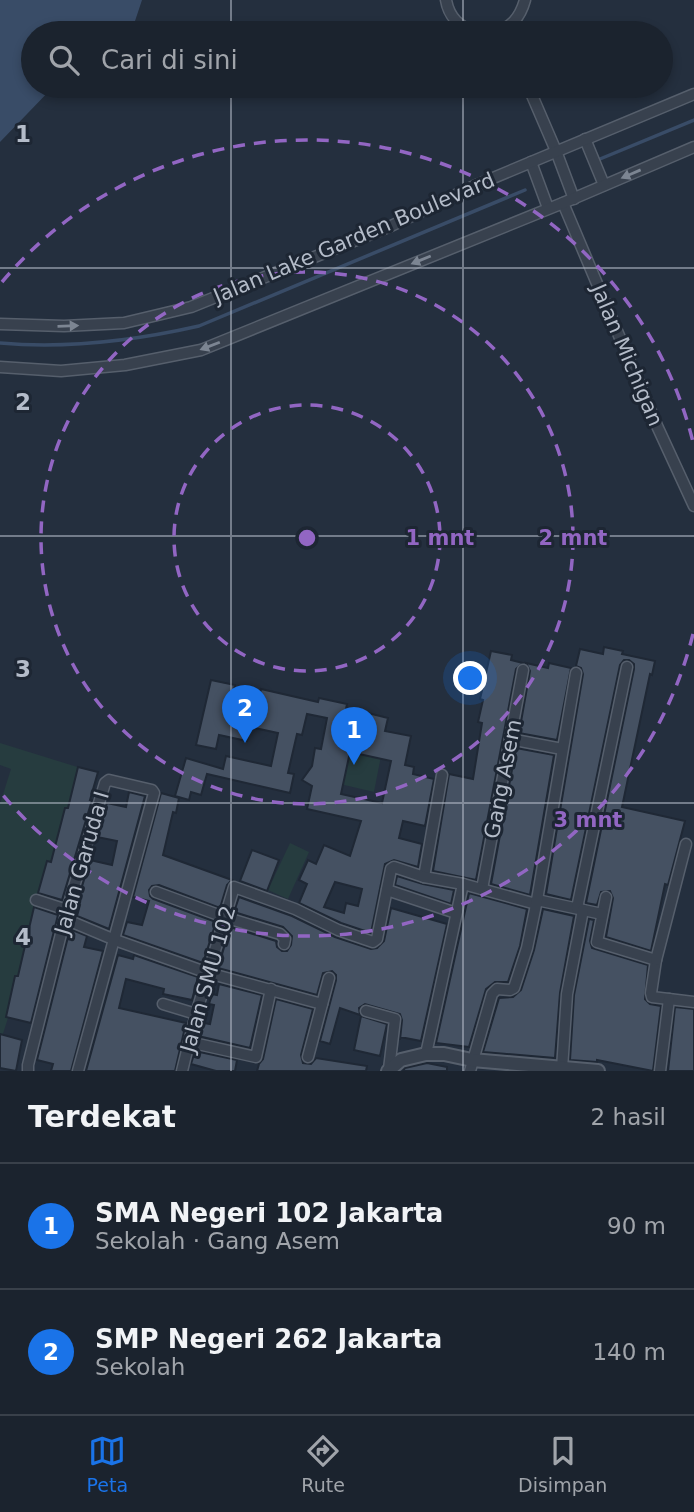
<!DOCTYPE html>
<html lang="id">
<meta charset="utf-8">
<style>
:root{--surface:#1b232e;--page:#282f3a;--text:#f1f3f6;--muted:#a0a4aa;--line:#39404a;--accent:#1a73e8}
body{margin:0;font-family:"DejaVu Sans",sans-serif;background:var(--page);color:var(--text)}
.you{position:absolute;left:471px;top:679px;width:24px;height:24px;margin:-18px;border:5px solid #fff;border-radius:50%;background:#1a73e8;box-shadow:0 0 0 10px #1a73e833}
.badge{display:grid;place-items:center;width:46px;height:46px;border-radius:50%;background:var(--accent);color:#fff;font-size:23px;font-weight:700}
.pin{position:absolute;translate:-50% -58px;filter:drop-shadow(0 2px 4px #0008)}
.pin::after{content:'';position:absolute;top:37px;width:24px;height:21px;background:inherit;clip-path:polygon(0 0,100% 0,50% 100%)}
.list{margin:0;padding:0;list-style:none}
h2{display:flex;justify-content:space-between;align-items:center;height:91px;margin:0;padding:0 28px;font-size:30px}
h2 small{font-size:23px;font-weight:400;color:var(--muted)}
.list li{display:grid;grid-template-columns:46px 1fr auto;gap:21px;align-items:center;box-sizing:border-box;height:126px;padding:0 28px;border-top:2px solid var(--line)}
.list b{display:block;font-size:26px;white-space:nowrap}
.list p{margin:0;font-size:23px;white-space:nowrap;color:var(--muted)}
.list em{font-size:23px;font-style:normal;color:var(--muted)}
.icon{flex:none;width:38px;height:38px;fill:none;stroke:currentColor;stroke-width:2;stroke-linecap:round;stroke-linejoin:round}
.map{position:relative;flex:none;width:694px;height:1071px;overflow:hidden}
.search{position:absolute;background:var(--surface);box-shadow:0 4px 10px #0003;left:21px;right:21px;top:21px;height:77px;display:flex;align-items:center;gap:18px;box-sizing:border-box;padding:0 24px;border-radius:38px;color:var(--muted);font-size:26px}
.sheet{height:343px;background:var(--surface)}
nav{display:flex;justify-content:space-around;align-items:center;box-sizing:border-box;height:98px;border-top:2px solid var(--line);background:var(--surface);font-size:19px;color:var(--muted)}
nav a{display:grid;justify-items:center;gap:4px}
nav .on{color:var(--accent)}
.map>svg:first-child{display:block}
.green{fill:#263c3f}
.water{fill:#394c67}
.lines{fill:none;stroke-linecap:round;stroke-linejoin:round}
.stream{stroke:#394c67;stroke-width:3.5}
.building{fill:#455162;stroke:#1f2835;stroke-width:2;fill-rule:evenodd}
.minor-casing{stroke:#565f6c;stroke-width:13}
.tertiary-casing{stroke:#565f6c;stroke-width:16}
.minor{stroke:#38414e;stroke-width:10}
.tertiary{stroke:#38414e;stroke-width:12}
.oneway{fill:#7c8592}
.grid{fill:none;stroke:#b4bcc9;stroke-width:2;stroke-opacity:0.55}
.ring{fill:none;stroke:#9266c3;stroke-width:3.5;stroke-dasharray:12 9}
.labels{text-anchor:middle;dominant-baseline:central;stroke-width:6;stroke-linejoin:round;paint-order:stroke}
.street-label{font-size:21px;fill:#b4bcc9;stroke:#1d2633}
.grid-label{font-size:23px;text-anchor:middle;font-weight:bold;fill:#b4bcc9;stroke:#1d2633;stroke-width:6;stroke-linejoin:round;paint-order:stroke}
.centre{fill:#9266c3;stroke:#1d2633;stroke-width:3.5}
.ring-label{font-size:21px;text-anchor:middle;font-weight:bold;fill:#9266c3;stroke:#1d2633;stroke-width:6;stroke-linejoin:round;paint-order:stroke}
</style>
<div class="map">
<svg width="694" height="1071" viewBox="0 0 694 1071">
<rect width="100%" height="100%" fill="#242f3e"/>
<g class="green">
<path d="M 0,743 L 87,770 L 0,1043 L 0,804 L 11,769 L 0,765 Z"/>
<path d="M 348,749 L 381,756 L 374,792 L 340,784 Z"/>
<path d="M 290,843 L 309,852 L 288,899 L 268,890 Z"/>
</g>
<path class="water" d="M 0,0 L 142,0 L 131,33 L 33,33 L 33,86 L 54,86 L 0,142 Z"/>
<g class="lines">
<g class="stream">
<path d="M 600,159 L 694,120"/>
<path d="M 0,343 C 67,349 133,341 199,326 L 525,190"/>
</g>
</g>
<g class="building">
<path d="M 604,647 L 623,651 L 622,654 L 655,661 L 652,675 L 650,674 L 622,807 L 685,821 L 668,885 L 665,884 L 651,951 L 606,937 L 613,898 L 610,891 L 601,892 L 597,905 L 586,903 L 634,669 L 634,664 L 629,660 L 624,660 L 620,665 L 571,900 L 546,894 L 583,674 L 581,668 L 576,666 L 580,649 L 603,654 Z"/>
<path d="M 491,651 L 512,655 L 511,660 L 523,663 L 516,669 L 476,880 L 433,871 L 449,774 L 473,779 L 482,723 L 478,722 L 483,700 L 480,699 Z"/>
<path d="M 526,663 L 548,668 L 549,663 L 571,668 L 557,740 L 519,733 L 530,671 Z"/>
<path d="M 211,680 L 235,685 L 231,701 L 257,707 L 261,689 L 318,702 L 319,698 L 347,704 L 342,729 L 360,733 L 364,712 L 388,718 L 385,731 L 411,736 L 405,765 L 414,767 L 413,774 L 434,779 L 425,826 L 403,821 L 399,838 L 422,844 L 418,867 L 394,860 L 385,864 L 371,933 L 341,923 L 299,903 L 307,884 L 299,880 L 308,860 L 316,864 L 324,845 L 350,856 L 361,821 L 307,809 L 312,786 L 302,780 L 312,766 L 315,748 L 321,749 L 327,718 L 307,714 L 302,735 L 297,734 L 288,773 L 294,774 L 290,793 L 207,774 L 201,795 L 191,792 L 189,800 L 175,796 L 186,758 L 223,769 L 226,756 L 271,766 L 278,733 L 250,727 L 247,741 L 219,735 L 216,749 L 196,745 ZM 350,752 L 391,761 L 382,803 L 341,794 ZM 335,882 L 362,889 L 358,906 L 346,903 L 344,913 L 324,907 Z"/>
<path d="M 516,748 L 554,755 L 530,895 L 491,884 Z"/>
<path d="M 78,767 L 98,772 L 90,800 L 92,800 L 62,900 L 38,893 L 47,861 L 51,862 L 65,808 L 68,808 Z"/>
<path d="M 129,792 L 145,796 L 109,929 L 77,916 L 80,905 L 77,903 L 90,860 L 112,865 L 117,841 L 97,837 L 107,803 L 126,807 Z"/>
<path d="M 161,793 L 179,798 L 176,813 L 173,812 L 163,855 L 232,880 L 227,885 L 220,908 L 159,885 L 152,886 L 149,890 L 150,896 L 153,899 L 216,922 L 203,963 L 123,935 L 127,922 L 142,925 L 149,901 L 133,897 Z"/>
<path d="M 252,850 L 279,860 L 267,891 L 240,881 Z"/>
<path d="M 397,876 L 423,884 L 454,890 L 451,904 L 395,885 Z"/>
<path d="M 469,893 L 527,909 L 520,946 L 508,982 L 495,982 L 486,989 L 469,1047 L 436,1043 Z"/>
<path d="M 239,897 L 292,916 L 335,937 L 371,949 L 377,948 L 384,941 L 391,908 L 447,924 L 421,1041 L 400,1037 L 400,1040 L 402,1020 L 400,1014 L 365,1004 L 359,1008 L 360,1015 L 340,1008 L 330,1044 L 320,1041 L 336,980 L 336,975 L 332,971 L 323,973 L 317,995 L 218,968 L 230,927 L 276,941 L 277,947 L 282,951 L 287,951 L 291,945 L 292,936 L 283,927 L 234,912 Z"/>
<path d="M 34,907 L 58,915 L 31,1023 L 6,1017 L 15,976 L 18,976 Z"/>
<path d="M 543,909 L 574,916 L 560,993 L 555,1058 L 483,1052 L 499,998 L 513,997 L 521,990 L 534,950 Z"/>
<path d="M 589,919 L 594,920 L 590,941 L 592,948 L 648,965 L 645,999 L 650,1004 L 661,1006 L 653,1071 L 597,1060 L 597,1062 L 570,1060 L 574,995 Z"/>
<path d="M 70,929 L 87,936 L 84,947 L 103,951 L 71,1071 L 51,1071 L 53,1064 L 37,1060 Z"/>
<path d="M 118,955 L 133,959 L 134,955 L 198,977 L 192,1000 L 163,994 L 164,989 L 126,979 L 119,1008 L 186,1023 L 175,1071 L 86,1071 Z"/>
<path d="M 219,984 L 262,995 L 250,1048 L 198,1036 L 204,1023 L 210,1024 L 214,1005 L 209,1004 L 212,994 L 217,995 Z"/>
<path d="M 276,999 L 313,1009 L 301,1055 L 303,1063 L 311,1064 L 316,1058 L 367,1066 L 366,1071 L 257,1071 L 259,1064 L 263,1059 Z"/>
<path d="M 675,1007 L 694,1009 L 694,1071 L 668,1071 Z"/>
<path d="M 361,1016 L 387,1024 L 380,1056 L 354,1050 Z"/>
<path d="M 0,1034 L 22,1040 L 16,1071 L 0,1068 Z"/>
<path d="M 195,1051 L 237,1060 L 235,1071 L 216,1071 L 191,1064 Z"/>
<path d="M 427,1063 L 447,1067 L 447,1071 L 403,1071 L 405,1068 Z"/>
</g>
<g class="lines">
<g class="minor-casing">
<g id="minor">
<path d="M 446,0 C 449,18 460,27 476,33"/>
<path d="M 493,33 C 511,28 520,18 525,0"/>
<path d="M 528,86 L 556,151 L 574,199"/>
<path d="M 585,139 L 604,185"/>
<path d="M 531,162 L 548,208"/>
<path d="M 563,203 L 658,428 L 694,506"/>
<path d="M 0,324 L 64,326 L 124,323 L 191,307 L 391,226 L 474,186 L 694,94"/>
<path d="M 0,367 L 61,371 L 125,365 L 201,350 L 563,203 L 694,147"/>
<path d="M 510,739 L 562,749"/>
<path d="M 424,877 L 442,775"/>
<path d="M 482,889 L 523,670"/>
<path d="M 387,890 L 456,913"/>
<path d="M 156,892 L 224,917 L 280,934 L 285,939 L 284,944"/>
<path d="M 606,897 L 597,942 L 656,960 L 651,993 L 652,997 L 694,1002"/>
<path d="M 36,900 L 67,910"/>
<path d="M 537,900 L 602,914"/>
<path d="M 577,908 L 627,667"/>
<path d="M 65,919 L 115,940 L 208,973 L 322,1004"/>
<path d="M 656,960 L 686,844"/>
<path d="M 163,1004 L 196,1014"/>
<path d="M 366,1011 L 395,1019 L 389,1069"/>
<path d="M 189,1042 L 256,1057 L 271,989"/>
<path d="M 426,1054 L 463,884"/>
<path d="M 308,1057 L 329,978"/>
<path d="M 562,1069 L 567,994 L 583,910"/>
<path d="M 28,1071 L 28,1065 L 67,910 L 105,783 L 109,780 L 152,790 L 154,793 L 78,1071"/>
<path d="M 182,1071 L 196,1014 L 234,887 L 295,909 L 338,930 L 373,942 L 377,939 L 391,869 L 394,867 L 424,877 L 463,884 L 536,904"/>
<path d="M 470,1071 L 492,994 L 497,989 L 510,990 L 514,988 L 527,948 L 537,900 L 576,673"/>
<path d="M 660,1071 L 669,999"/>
</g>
</g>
<g class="tertiary-casing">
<path id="tertiary" d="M 388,1071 L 401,1060 L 426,1054 L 444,1054 L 472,1060 L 598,1071"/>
</g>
<use href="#minor" class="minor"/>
<use href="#tertiary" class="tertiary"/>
</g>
<defs><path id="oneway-solid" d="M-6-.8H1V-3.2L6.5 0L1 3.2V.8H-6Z" transform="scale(1.75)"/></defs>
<g class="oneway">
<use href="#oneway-solid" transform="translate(631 174) rotate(157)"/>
<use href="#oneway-solid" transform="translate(421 260) rotate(158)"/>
<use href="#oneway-solid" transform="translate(68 326) rotate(-2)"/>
<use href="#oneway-solid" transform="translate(210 346) rotate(159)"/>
</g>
<path class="grid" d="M 231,0 L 231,33M 463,0 L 463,33M 231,86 L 231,1071M 463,86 L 463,1071M 0,268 L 694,268M 0,536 L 694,536M 0,803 L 694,803"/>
<g class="ring">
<circle cx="307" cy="538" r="133"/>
<circle cx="307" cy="538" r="266"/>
<path d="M693 634A398 398 0 0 1 2 794M2 282A398 398 0 0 1 693 442"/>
</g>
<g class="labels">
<g class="street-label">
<text transform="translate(354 238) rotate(-23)">Jalan Lake Garden Boulevard</text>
<text transform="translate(627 355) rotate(67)">Jalan Michigan</text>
<text transform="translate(503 779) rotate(-79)">Gang Asem</text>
<text transform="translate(82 863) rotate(-74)">Jalan Garuda I</text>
<text transform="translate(208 979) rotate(-74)">Jalan SMU 102</text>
</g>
</g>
<g class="grid-label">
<text x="23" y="142">1</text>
<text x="23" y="410">2</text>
<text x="23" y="677">3</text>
<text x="23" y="945">4</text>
</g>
<circle cx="307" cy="538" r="10" class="centre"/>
<g class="ring-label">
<text x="440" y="545">1 mnt</text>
<text x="573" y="545">2 mnt</text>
<text x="588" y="827">3 mnt</text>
</g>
</svg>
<div class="you"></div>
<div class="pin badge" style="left:354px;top:765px">1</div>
<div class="pin badge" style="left:245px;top:743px">2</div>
<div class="search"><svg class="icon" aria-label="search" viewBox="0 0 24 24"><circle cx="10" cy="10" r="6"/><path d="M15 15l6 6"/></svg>Cari di sini</div>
</div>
<section class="sheet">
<h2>Terdekat<small>2 hasil</small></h2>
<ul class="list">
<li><span class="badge">1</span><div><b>SMA Negeri 102 Jakarta</b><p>Sekolah · Gang Asem</p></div><em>90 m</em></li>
<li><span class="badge">2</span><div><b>SMP Negeri 262 Jakarta</b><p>Sekolah</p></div><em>140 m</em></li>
</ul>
</section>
<nav>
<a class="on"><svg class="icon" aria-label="map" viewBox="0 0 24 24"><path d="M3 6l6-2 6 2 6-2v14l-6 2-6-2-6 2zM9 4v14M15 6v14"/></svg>Peta</a>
<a><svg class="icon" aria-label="directions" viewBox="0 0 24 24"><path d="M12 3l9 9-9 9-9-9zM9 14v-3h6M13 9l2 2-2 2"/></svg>Rute</a>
<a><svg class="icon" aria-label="saved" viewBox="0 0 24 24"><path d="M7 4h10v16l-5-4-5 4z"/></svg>Disimpan</a>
</nav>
